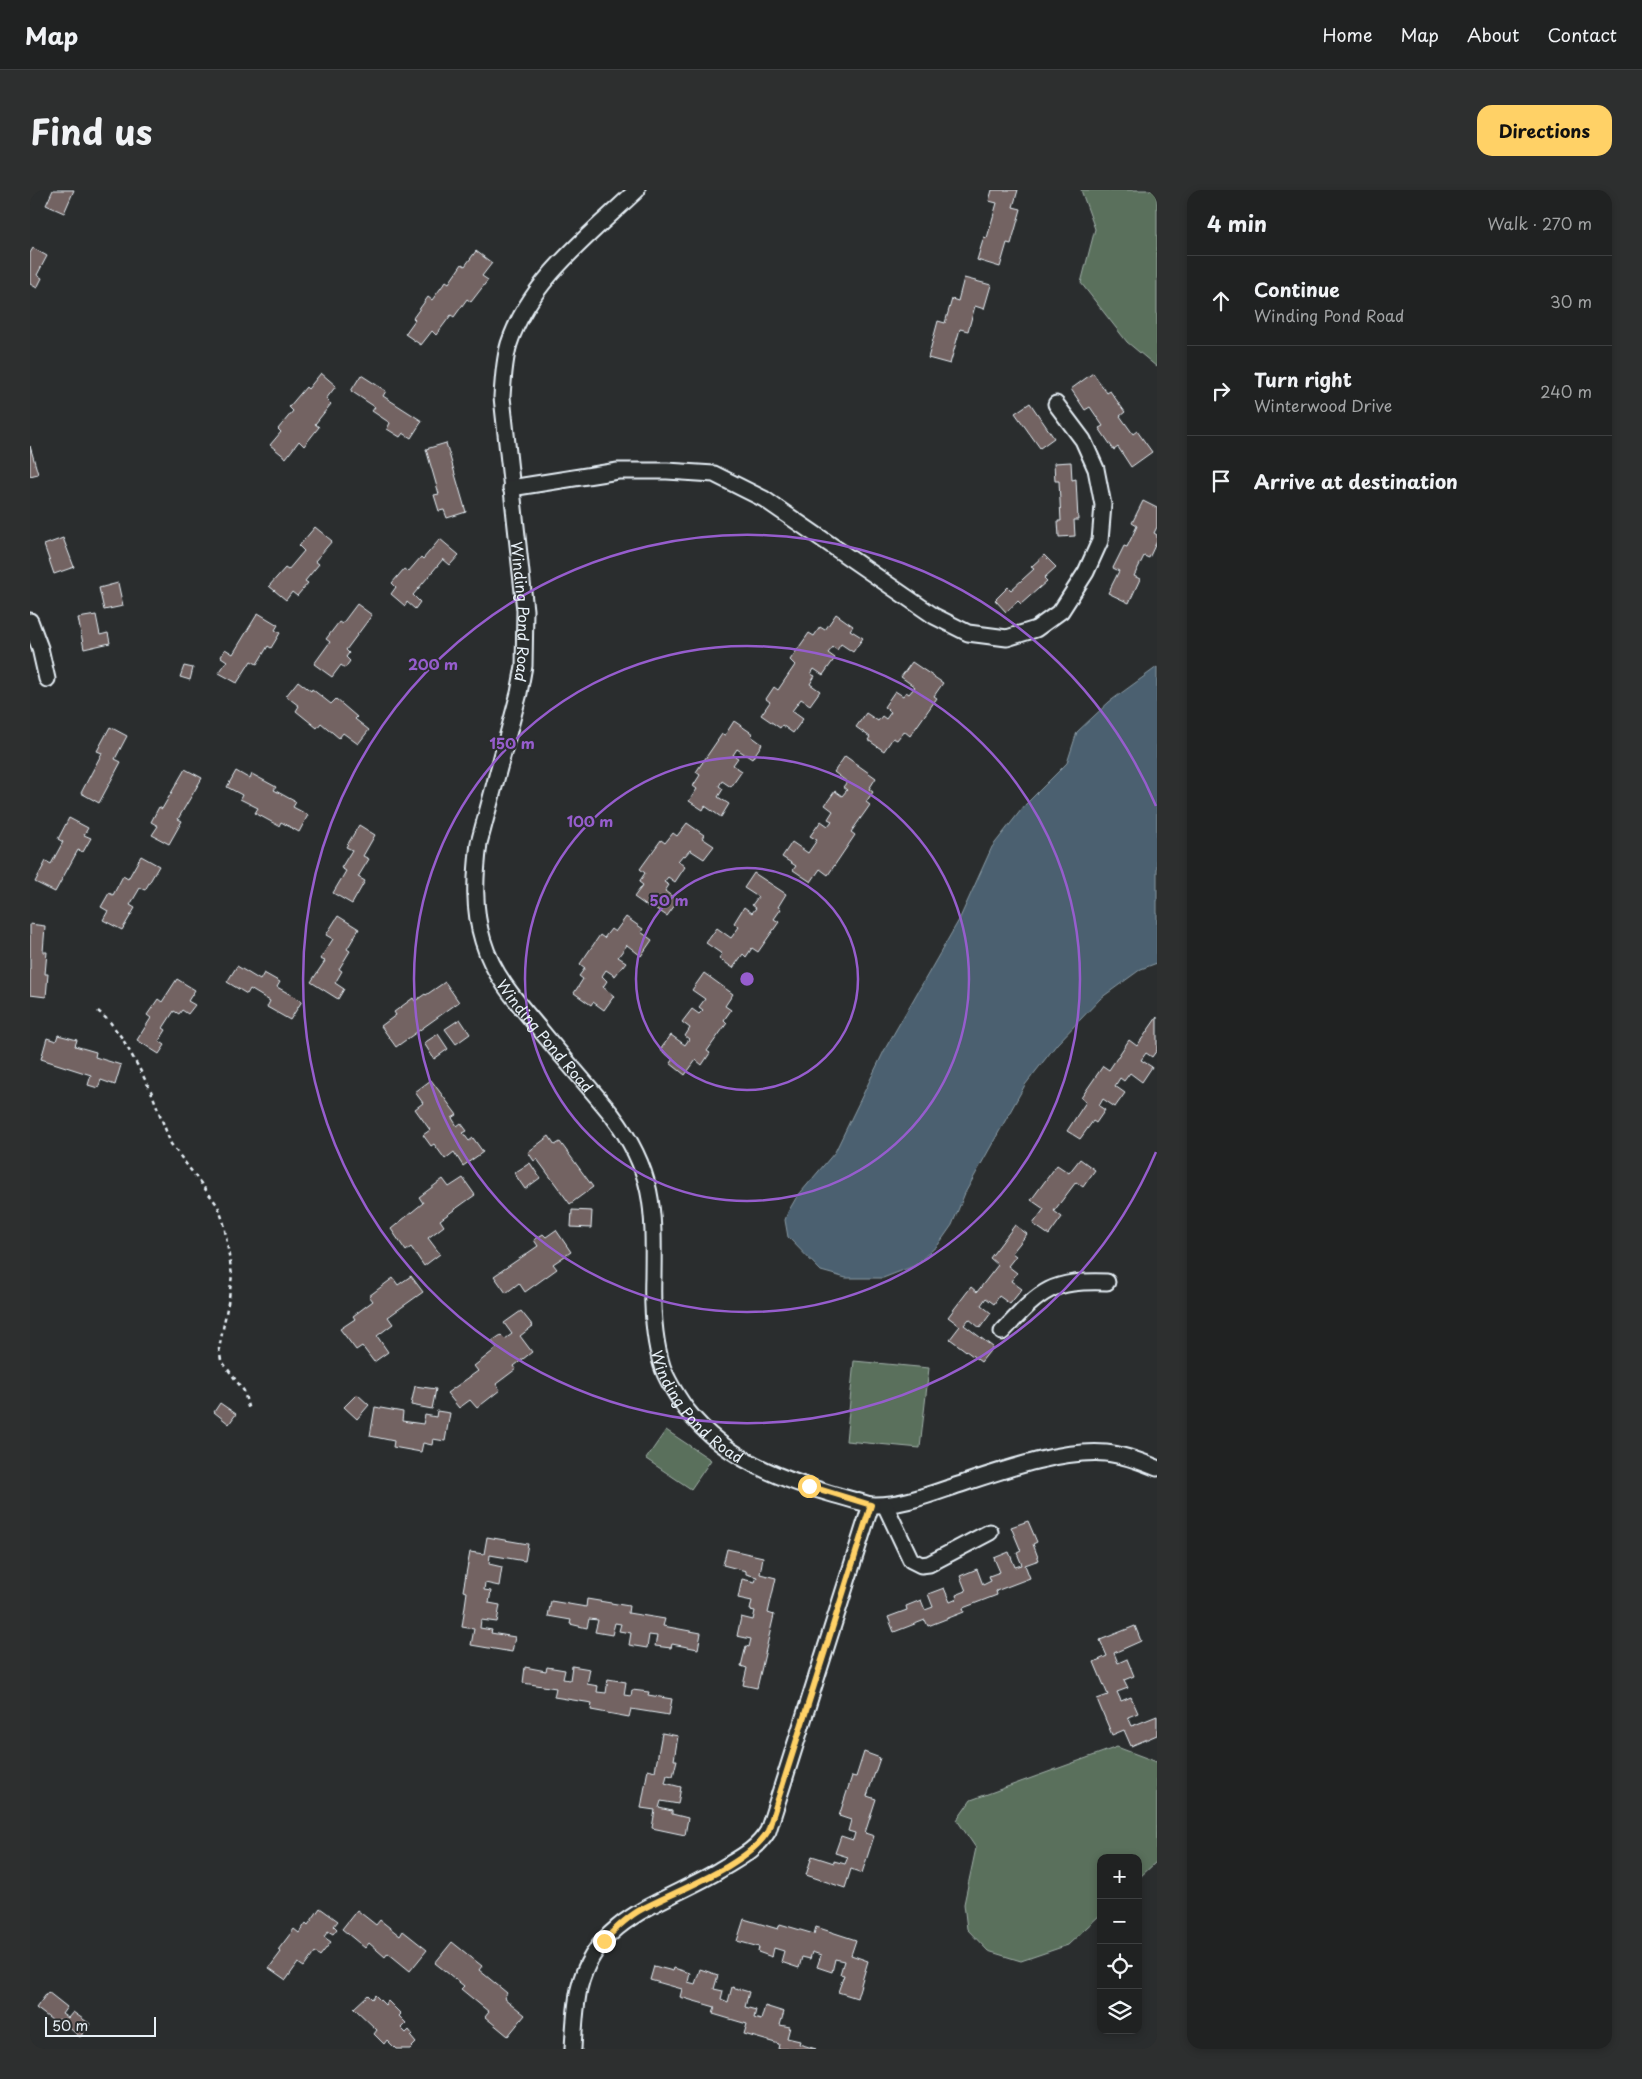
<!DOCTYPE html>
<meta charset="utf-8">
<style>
:root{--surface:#202222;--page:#2d2f2f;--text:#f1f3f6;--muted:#a2a4a5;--line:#3d3f40;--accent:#ffd166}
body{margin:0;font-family:"Playpen Sans",sans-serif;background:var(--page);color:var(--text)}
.controls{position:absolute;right:15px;bottom:15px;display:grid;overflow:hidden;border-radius:10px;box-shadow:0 2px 8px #0003}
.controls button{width:45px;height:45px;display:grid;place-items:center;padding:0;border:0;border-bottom:1px solid var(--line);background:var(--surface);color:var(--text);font:25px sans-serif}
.scale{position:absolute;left:15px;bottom:12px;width:111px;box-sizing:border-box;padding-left:5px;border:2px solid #e8f1f8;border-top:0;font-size:14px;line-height:18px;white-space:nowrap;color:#e8f1f8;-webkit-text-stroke:4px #2a2d2e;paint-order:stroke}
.stop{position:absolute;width:15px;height:15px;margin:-11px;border:4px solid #ffd166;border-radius:50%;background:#fff}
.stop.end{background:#ffd166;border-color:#fff;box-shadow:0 1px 5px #0008}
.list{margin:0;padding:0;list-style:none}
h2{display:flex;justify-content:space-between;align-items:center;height:65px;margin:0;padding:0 20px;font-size:21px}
h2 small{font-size:16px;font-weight:400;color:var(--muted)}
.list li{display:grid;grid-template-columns:32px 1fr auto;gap:15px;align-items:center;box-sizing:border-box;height:90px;padding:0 20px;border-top:1px solid var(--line)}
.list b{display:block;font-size:19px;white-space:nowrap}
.list p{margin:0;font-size:16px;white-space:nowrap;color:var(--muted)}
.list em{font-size:16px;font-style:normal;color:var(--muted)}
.icon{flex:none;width:28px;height:28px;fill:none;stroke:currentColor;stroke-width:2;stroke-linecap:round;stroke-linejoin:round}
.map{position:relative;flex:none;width:1127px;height:1859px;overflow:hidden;border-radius:15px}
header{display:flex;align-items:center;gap:30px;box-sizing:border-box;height:70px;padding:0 25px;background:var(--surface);border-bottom:1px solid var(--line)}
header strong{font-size:24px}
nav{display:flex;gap:28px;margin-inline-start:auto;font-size:18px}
.intro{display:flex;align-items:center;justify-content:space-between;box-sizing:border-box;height:120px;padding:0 30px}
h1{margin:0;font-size:35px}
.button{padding:12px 22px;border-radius:15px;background:var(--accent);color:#111;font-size:18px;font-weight:700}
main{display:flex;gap:30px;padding:0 30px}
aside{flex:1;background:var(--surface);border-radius:15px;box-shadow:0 2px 8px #0003}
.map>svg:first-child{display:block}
.green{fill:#5a705c;stroke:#a1b0aa}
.water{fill:#4b616f;stroke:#8a9ba6}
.building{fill:#736462;stroke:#e8f1f8}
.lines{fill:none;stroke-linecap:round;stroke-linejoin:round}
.minor-casing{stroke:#e8f1f8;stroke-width:19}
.path{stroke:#e8f1f8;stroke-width:2.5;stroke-dasharray:4 4;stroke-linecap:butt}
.minor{stroke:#2a2d2e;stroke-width:15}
.route{stroke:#ffd166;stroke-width:6}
.ring{fill:none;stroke:#965dcd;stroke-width:2.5}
.labels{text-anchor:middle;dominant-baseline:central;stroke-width:4;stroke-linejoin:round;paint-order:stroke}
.street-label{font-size:15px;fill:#e8f1f8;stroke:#2a2d2e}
.centre{fill:#965dcd;stroke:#2a2d2e;stroke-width:2.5}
.ring-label{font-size:15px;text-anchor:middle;font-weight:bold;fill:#965dcd;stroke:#2a2d2e;stroke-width:4;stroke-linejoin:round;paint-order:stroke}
</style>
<header>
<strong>Map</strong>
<nav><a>Home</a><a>Map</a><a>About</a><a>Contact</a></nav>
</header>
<div class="intro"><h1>Find us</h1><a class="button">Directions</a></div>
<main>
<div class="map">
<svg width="1127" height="1859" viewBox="0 0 1127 1859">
<rect width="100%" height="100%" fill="#2a2d2e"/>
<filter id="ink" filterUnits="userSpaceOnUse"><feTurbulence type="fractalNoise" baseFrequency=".02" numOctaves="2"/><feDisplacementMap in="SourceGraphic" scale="10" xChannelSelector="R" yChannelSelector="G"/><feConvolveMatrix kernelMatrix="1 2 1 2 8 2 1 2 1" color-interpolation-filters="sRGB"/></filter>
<g filter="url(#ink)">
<g class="green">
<path d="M 1051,0 L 1127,0 L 1127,177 L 1097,152 L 1051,93 L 1065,39 Z"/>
<path d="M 824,1171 L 899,1178 L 890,1258 L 816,1251 Z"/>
<path d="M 636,1240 L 681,1270 L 661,1299 L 616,1269 Z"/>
<path d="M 1087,1557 L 1127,1572 L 1127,1671 L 1108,1689 L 1108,1668 L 1071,1668 L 1071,1724 L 1038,1755 L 991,1771 L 958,1761 L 937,1739 L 934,1714 L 946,1658 L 927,1630 L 941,1610 Z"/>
</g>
<path class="water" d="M 1127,477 L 1127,773 L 1111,779 L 1071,808 L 1027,854 L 995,895 L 935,1003 L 922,1035 L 908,1055 L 884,1076 L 853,1088 L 816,1088 L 791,1081 L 758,1047 L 755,1030 L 758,1022 L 766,1008 L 805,962 L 855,859 L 929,730 L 962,657 L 995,615 L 1037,573 L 1047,542 L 1079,512 Z"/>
<g class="building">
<path d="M 23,0 L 44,0 L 34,23 L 16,15 Z"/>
<path d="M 962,0 L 988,0 L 983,17 L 991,19 L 981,54 L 977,53 L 970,77 L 947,70 L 954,47 L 957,48 L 967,13 L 959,11 Z"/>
<path d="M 3,58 L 17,66 L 7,85 L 12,88 L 7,98 L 0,94 L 0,63 Z"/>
<path d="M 446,61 L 462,73 L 452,86 L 458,90 L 441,112 L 437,109 L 424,127 L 421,125 L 406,145 L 402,141 L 391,155 L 375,144 L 385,130 L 383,128 L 398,107 L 402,110 L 416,91 L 419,93 L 432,74 L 435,76 Z"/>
<path d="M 934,88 L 961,95 L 954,119 L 945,116 L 938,141 L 930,139 L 920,174 L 898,168 L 908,131 L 915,133 L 922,109 L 928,111 Z"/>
<path d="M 291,183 L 306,196 L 296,209 L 301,214 L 285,234 L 289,237 L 274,256 L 269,251 L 256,268 L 240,255 L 251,242 L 248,239 L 263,221 L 259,217 L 276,197 L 278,199 Z"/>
<path d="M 1063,183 L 1077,203 L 1080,201 L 1095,222 L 1090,226 L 1103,244 L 1107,241 L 1122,262 L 1101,277 L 1088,257 L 1084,260 L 1069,238 L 1073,236 L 1060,217 L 1055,220 L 1041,199 Z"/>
<path d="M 331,185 L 356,201 L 353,206 L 392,231 L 381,248 L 373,243 L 370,247 L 357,239 L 360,233 L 342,221 L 345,217 L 321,201 Z"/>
<path d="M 1000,213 L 1024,248 L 1010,258 L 985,223 Z"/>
<path d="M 416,253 L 436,322 L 417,328 L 414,320 L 409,321 L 404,305 L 409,304 L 396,259 Z"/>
<path d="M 0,256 L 8,284 L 0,286 Z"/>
<path d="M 1041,272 L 1042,290 L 1046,289 L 1048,330 L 1044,330 L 1045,346 L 1029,347 L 1028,331 L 1031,331 L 1029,291 L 1025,291 L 1024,273 Z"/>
<path d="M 1113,311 L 1127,318 L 1127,337 L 1124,343 L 1127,345 L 1127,351 L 1119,368 L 1114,366 L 1104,386 L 1110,389 L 1099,413 L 1078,403 L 1089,381 L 1083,378 L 1094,356 L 1097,357 L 1107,336 L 1102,333 Z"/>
<path d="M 285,337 L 302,351 L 285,371 L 289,374 L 275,391 L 278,393 L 267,406 L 262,402 L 256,410 L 239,396 L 255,378 L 258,380 L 274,361 L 269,356 Z"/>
<path d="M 33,348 L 44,377 L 24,384 L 14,355 Z"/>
<path d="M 410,349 L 429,365 L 420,375 L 413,369 L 383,405 L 390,412 L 385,419 L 377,412 L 375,416 L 361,404 L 366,397 L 362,393 L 374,379 L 378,382 L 391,367 L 393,369 Z"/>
<path d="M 1014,365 L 1026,377 L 1014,388 L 1017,391 L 991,414 L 988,411 L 976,422 L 965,410 L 978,397 L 981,400 L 1004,379 L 1001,377 Z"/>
<path d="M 88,393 L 93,416 L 74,420 L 69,398 Z"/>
<path d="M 327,414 L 342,425 L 316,460 L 319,463 L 316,467 L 320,471 L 315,478 L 311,475 L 302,487 L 284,474 L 300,452 L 296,449 L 309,432 L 312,434 Z"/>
<path d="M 228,423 L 248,435 L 245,440 L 250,443 L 241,458 L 238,456 L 227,474 L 221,471 L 207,493 L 189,483 L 197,471 L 191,467 L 195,459 L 203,464 Z"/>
<path d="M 806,424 L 823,436 L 820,440 L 833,448 L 823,462 L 811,454 L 807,460 L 803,457 L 798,463 L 805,468 L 793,485 L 784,479 L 781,484 L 785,486 L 780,494 L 790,501 L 780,515 L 771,509 L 762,521 L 773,529 L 763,543 L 752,535 L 750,538 L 731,525 L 740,512 L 736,509 L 744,497 L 748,500 L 765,475 L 760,470 L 779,443 L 784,446 L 790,437 L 795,440 Z"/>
<path d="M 66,425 L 70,445 L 78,443 L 80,453 L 54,459 L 48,428 Z"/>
<path d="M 882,472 L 913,493 L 904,506 L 907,508 L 880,546 L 874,541 L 867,550 L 863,548 L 854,561 L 838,550 L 840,547 L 826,537 L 836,523 L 848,531 L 852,526 L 856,529 L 861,522 L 854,517 L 865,501 L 873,506 L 876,502 L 879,504 L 885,497 L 871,487 Z"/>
<path d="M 154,476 L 163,478 L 160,490 L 150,487 Z"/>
<path d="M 268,491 L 281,501 L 282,499 L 301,514 L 306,509 L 327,527 L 325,529 L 339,540 L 328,554 L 313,543 L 309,548 L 291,533 L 287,538 L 266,521 L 269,516 L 256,506 Z"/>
<path d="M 704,531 L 723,544 L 721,546 L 732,554 L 722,569 L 707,559 L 703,565 L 708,568 L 703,575 L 712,581 L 701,597 L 692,591 L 689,596 L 693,599 L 688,607 L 699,614 L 691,627 L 675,616 L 673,620 L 659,611 L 667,599 L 663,596 L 670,585 L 666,582 L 692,544 L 695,545 Z"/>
<path d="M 80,537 L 97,546 L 85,569 L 91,572 L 69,613 L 51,603 L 72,563 L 67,561 Z"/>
<path d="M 815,566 L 846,588 L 839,599 L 843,602 L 836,612 L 840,615 L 821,642 L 825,645 L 798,685 L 790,679 L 781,692 L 763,680 L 766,676 L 752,667 L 762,652 L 778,663 L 787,650 L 780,646 L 791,631 L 798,636 L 802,631 L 798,629 L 803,621 L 795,615 L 805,601 L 812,606 L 817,600 L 813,597 L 817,592 L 804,582 Z"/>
<path d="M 155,579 L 172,588 L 148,629 L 152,631 L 139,654 L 122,645 L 128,636 L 121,632 L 129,617 L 132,619 Z"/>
<path d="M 206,581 L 220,589 L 222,584 L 246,597 L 244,600 L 266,612 L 263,617 L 278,625 L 269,642 L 251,632 L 249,636 L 225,623 L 228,618 L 210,609 L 212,605 L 197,597 Z"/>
<path d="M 39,628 L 58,638 L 54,645 L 61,648 L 53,662 L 48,660 L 25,702 L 5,692 L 16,671 L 21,674 L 33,652 L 28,649 Z"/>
<path d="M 657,633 L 674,645 L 672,648 L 684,656 L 674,669 L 660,660 L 655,666 L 653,665 L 648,671 L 655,677 L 645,692 L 638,687 L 634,692 L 639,695 L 635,701 L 648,711 L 637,726 L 623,717 L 621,719 L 604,707 L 613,695 L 609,692 L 615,683 L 610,679 L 631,650 L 635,653 L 643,643 L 647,646 Z"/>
<path d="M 329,635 L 345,645 L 333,666 L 339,669 L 328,687 L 335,691 L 322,714 L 303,703 L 316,681 L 311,678 L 322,660 L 316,657 Z"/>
<path d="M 111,666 L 129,676 L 115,700 L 110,698 L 100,715 L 105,718 L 92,740 L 73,730 L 78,721 L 71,717 L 79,703 L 83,705 L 93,686 L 98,689 Z"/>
<path d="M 724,683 L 756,704 L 748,717 L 751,719 L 744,729 L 749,732 L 728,762 L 722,758 L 716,767 L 713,764 L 703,778 L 689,768 L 692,764 L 676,753 L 687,738 L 701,748 L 709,737 L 704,733 L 714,717 L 722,723 L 726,718 L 722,715 L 728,707 L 714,698 Z"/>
<path d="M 308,726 L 329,739 L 317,759 L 320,761 L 309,779 L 312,781 L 305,793 L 314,799 L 308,809 L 281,792 L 295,771 L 290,769 L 303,749 L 296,745 Z"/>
<path d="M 596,727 L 613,739 L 611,742 L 622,750 L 611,766 L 597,755 L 588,767 L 596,772 L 585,786 L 576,780 L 572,786 L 577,791 L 573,797 L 584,806 L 574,820 L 563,812 L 561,815 L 544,803 L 553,789 L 549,786 L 555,778 L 550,774 L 570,745 L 574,748 L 581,739 L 585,742 Z"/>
<path d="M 0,734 L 15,736 L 13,762 L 17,762 L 15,784 L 18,784 L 16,807 L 0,805 Z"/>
<path d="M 207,776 L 230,790 L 234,783 L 250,792 L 247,797 L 272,811 L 260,830 L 237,817 L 240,811 L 220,799 L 217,804 L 197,792 Z"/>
<path d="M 674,783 L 703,804 L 695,816 L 701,820 L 694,830 L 697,833 L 677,861 L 680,863 L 672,875 L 666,870 L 655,885 L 640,873 L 643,869 L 630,860 L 641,845 L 655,855 L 659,849 L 655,846 L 660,838 L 652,832 L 662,819 L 669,824 L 673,820 L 669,817 L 675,809 L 662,800 Z"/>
<path d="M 147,789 L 165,800 L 158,811 L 165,815 L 158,824 L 152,820 L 149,824 L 144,821 L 133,838 L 136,840 L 129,851 L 135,855 L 129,864 L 107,850 L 121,828 L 117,825 L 128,809 L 132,812 Z"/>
<path d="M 415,792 L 429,812 L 366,857 L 351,836 L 366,825 L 364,822 L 383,808 L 385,811 L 395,804 L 396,805 Z"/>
<path d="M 1127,827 L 1127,860 L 1122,867 L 1116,863 L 1111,870 L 1122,877 L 1112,892 L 1100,883 L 1094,891 L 1090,888 L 1085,896 L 1095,903 L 1085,917 L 1073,909 L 1069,916 L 1075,920 L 1066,933 L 1063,931 L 1050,949 L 1037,941 L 1056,912 L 1051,908 L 1073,876 L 1079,880 L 1099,850 L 1107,856 Z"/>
<path d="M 430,829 L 440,844 L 426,854 L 415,839 Z"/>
<path d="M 408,844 L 418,859 L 404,869 L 394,853 Z"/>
<path d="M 28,845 L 47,850 L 45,856 L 66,862 L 65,867 L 91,875 L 85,895 L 71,890 L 68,898 L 58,895 L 61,885 L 11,869 L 17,848 L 26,851 Z"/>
<path d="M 401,890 L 427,925 L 422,928 L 427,936 L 431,933 L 437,941 L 433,943 L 439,951 L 443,948 L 453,962 L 433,976 L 424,962 L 415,969 L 404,954 L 401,956 L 393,945 L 400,940 L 385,919 L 393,913 L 385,902 Z"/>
<path d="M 519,946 L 525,955 L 530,952 L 563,997 L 540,1014 L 507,969 L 504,971 L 498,962 Z"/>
<path d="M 1050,969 L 1065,980 L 1053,997 L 1046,992 L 1024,1021 L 1032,1027 L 1019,1045 L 1003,1034 L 1014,1019 L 1001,1010 L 1027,975 L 1039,983 Z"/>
<path d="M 500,973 L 510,988 L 495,999 L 484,983 Z"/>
<path d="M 433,988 L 445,1005 L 410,1030 L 414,1036 L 398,1048 L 410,1064 L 394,1076 L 381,1057 L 376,1061 L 361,1039 L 393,1013 L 389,1007 L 413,989 L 419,997 Z"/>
<path d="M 542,1020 L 562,1021 L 561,1038 L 541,1037 Z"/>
<path d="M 985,1035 L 997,1044 L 982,1063 L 986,1066 L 978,1076 L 987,1083 L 981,1091 L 992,1099 L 980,1114 L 969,1106 L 964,1114 L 956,1108 L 951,1115 L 961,1123 L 950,1138 L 939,1129 L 934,1135 L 963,1157 L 951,1172 L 920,1149 L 930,1136 L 918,1127 L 941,1097 L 947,1102 L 968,1075 L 960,1068 Z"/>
<path d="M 526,1040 L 541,1062 L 523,1074 L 527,1079 L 495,1102 L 489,1093 L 476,1103 L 464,1086 L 508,1056 L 504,1050 L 513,1044 L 516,1047 Z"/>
<path d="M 381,1086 L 393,1102 L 358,1127 L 363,1134 L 347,1146 L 358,1162 L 344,1172 L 332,1156 L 326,1160 L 310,1139 L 325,1129 L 323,1126 L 343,1111 L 339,1106 L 363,1088 L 368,1095 Z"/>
<path d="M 491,1121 L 503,1136 L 490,1146 L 502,1162 L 484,1176 L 486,1179 L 466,1194 L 470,1200 L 447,1218 L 440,1210 L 429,1218 L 417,1203 L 448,1181 L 444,1176 L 467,1158 L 462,1151 L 471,1145 L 475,1149 L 482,1144 L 474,1133 Z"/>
<path d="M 385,1196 L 406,1199 L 402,1219 L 381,1215 Z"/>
<path d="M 327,1204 L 339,1215 L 327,1229 L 314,1217 Z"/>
<path d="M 190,1213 L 206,1224 L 199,1234 L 184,1222 Z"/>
<path d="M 345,1217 L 373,1222 L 372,1231 L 393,1234 L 395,1225 L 406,1227 L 407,1221 L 420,1223 L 415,1251 L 403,1249 L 402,1255 L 393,1253 L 391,1262 L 363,1257 L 364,1251 L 340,1246 Z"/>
<path d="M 998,1331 L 1007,1352 L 1003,1354 L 1009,1370 L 995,1375 L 1000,1388 L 966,1401 L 967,1405 L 933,1418 L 934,1422 L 898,1436 L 895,1430 L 864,1442 L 858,1427 L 877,1420 L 876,1416 L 891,1410 L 895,1420 L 903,1417 L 898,1404 L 914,1398 L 920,1412 L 927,1409 L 926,1405 L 936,1401 L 930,1386 L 947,1379 L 953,1395 L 961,1391 L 959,1386 L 970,1382 L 964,1368 L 979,1362 L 985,1377 L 992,1375 L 987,1363 L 991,1361 L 981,1337 Z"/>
<path d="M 457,1347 L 498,1354 L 495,1371 L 460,1365 L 459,1374 L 472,1377 L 469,1396 L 455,1393 L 454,1400 L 461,1401 L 459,1413 L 470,1415 L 467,1432 L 451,1430 L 450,1438 L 462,1440 L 461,1443 L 485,1447 L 482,1462 L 441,1455 L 444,1439 L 432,1437 L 437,1402 L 433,1401 L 440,1362 L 454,1364 Z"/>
<path d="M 697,1359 L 733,1367 L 730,1384 L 746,1388 L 738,1423 L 744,1425 L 727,1498 L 713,1495 L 717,1478 L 711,1476 L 716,1456 L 719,1457 L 721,1449 L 707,1446 L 711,1427 L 723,1430 L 725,1421 L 720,1420 L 722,1411 L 708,1408 L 712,1389 L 725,1392 L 727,1387 L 716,1384 L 716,1381 L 693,1375 Z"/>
<path d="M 557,1409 L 599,1416 L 598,1423 L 635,1429 L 633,1436 L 671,1443 L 668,1459 L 642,1454 L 641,1458 L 625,1456 L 627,1446 L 619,1445 L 617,1458 L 599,1455 L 601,1443 L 589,1441 L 591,1434 L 585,1433 L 582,1445 L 565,1442 L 568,1430 L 559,1429 L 557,1438 L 540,1434 L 541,1430 L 518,1426 L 521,1411 L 556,1417 Z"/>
<path d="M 1105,1436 L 1111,1451 L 1084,1463 L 1088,1473 L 1097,1469 L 1104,1486 L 1094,1490 L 1098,1498 L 1087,1502 L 1091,1511 L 1101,1507 L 1108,1523 L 1098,1527 L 1102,1536 L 1127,1526 L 1127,1545 L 1101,1556 L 1094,1540 L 1082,1545 L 1067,1509 L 1078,1505 L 1064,1472 L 1077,1466 L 1070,1450 Z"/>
<path d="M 542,1476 L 560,1479 L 557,1494 L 568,1496 L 567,1502 L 576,1503 L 578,1489 L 596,1492 L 594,1505 L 601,1506 L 602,1500 L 619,1502 L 618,1505 L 642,1509 L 639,1525 L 601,1519 L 599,1527 L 561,1520 L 562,1513 L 524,1507 L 526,1498 L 493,1493 L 495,1477 L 516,1481 L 517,1477 L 535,1480 L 533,1489 L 540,1490 Z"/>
<path d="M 632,1543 L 648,1546 L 644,1570 L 647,1570 L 643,1586 L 637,1585 L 635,1593 L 651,1597 L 648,1614 L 631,1611 L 629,1618 L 642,1621 L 642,1624 L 658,1628 L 655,1645 L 622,1638 L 625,1620 L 611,1618 L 618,1579 L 625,1581 Z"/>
<path d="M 834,1562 L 850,1568 L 837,1606 L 846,1609 L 835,1643 L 844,1646 L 832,1683 L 821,1679 L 815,1698 L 776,1685 L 782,1666 L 804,1673 L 804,1671 L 815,1674 L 818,1667 L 805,1663 L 811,1646 L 823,1650 L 825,1643 L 818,1641 L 821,1630 L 809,1626 L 822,1586 L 826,1587 Z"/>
<path d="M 290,1718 L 308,1731 L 304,1736 L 307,1739 L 303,1744 L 298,1741 L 294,1747 L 301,1752 L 290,1766 L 285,1762 L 274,1777 L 268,1773 L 256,1790 L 239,1778 L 251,1762 L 248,1760 L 264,1739 L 269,1743 L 276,1733 L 278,1735 Z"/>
<path d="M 327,1720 L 346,1735 L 350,1730 L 370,1746 L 373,1741 L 397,1760 L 380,1781 L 358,1763 L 355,1767 L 339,1753 L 335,1758 L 312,1739 Z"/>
<path d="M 714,1729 L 748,1739 L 750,1734 L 784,1744 L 786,1737 L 826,1750 L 821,1765 L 838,1771 L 827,1808 L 808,1802 L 814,1785 L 810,1784 L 814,1771 L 805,1769 L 802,1782 L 787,1777 L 791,1765 L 782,1762 L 780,1769 L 772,1767 L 769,1778 L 751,1772 L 754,1761 L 744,1758 L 742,1767 L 728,1762 L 729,1757 L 707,1751 Z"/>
<path d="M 422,1752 L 452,1776 L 449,1780 L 477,1803 L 474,1808 L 495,1825 L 478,1846 L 455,1827 L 459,1822 L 431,1799 L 434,1796 L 405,1773 Z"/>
<path d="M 624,1776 L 643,1781 L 644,1778 L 660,1783 L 658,1792 L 665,1794 L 670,1779 L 688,1785 L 684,1799 L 693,1801 L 691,1809 L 698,1812 L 702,1797 L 719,1802 L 715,1817 L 726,1820 L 724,1828 L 731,1830 L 735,1816 L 754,1822 L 750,1835 L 760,1837 L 757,1848 L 770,1851 L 769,1854 L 786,1859 L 748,1859 L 749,1854 L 714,1844 L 717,1834 L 683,1824 L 685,1817 L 650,1807 L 652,1799 L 620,1790 Z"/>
<path d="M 18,1802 L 37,1817 L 32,1824 L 38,1828 L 43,1822 L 60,1834 L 50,1847 L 29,1829 L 26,1833 L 6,1818 Z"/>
<path d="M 338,1805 L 342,1809 L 345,1805 L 355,1815 L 358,1811 L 371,1824 L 369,1826 L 376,1833 L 371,1838 L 376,1843 L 379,1840 L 383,1845 L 381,1847 L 386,1853 L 380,1859 L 366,1859 L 357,1850 L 354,1854 L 344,1844 L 347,1840 L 324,1818 Z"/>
</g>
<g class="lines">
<g class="minor-casing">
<g id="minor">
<path id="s1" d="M 607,0 C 560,45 500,90 479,154 C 474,171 473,190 472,207 L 495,420 L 494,476 L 489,503 L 449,653 C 445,686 443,719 453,751 C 463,785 486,811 508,837 C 532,867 558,895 582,925 C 624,981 624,1018 623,1086 C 622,1116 623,1147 632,1176 C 637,1191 647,1206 656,1219 C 701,1278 773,1296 841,1315 C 868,1316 893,1307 919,1298 C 965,1283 1028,1259 1076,1263 C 1094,1265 1110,1271 1127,1278"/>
<path d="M 481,298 L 588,281 L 637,281 L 684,284 L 734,309 L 904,426 L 938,443 L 977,448 L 1006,439 L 1031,421 L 1056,382 L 1070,351 L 1073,315 L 1066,279 L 1053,250 L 1026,214"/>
<path d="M 0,431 L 10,458 L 17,489"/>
<path d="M 972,1142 C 1011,1101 1019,1090 1077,1092"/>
<path d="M 855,1315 L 881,1370 L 891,1375 L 899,1374 L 960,1342"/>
<path d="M 543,1859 C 544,1839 545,1818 549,1799 C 565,1728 634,1713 688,1681 C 707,1669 726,1661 738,1641 L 841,1315"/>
</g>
</g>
<path class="path" d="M 68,821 L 80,832 L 92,848 L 109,878 L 121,901 L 141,954 L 188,1016 L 194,1034 L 202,1085 L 199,1108 L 189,1159 L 191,1170 L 214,1201 L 219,1221"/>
<use href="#minor" class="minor"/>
</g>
</g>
<g class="lines" filter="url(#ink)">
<path class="route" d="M 574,1751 C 585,1739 597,1727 612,1719 C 648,1700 718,1675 738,1641 L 841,1315 L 779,1296"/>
</g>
<g class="ring">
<circle cx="717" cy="789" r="111"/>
<circle cx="717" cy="789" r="222"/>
<circle cx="717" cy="789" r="333"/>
<path d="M1126 962A444 444 0 1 1 1126 616"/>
</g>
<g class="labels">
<g class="street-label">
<text stroke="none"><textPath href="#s1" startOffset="472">Winding Pond Road</textPath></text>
<text stroke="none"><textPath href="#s1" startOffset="922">Winding Pond Road</textPath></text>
<text stroke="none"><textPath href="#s1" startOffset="1341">Winding Pond Road</textPath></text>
</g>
</g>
<circle cx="717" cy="789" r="8" class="centre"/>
<g class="ring-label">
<text x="403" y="480">200 m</text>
<text x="482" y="559">150 m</text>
<text x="560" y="637">100 m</text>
<text x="639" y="716">50 m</text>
</g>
</svg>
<div class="controls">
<button>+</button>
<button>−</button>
<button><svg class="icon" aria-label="locate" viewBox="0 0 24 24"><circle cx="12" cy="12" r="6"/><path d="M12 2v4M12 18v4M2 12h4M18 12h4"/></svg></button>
<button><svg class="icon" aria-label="layers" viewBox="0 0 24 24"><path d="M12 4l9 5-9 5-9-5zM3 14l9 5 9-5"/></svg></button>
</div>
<div class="scale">50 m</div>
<div class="stop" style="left:779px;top:1296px"></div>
<div class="stop end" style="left:574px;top:1751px"></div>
</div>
<aside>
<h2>4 min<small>Walk · 270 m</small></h2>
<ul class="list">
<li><svg class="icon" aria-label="ahead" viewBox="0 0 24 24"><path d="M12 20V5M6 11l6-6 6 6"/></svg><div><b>Continue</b><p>Winding Pond Road</p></div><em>30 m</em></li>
<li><svg class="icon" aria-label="right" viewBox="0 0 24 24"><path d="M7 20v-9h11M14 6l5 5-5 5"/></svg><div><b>Turn right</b><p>Winterwood Drive</p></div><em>240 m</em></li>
<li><svg class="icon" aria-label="arrive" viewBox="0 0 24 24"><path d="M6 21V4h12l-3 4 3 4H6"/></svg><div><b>Arrive at destination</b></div></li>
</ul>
</aside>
</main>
